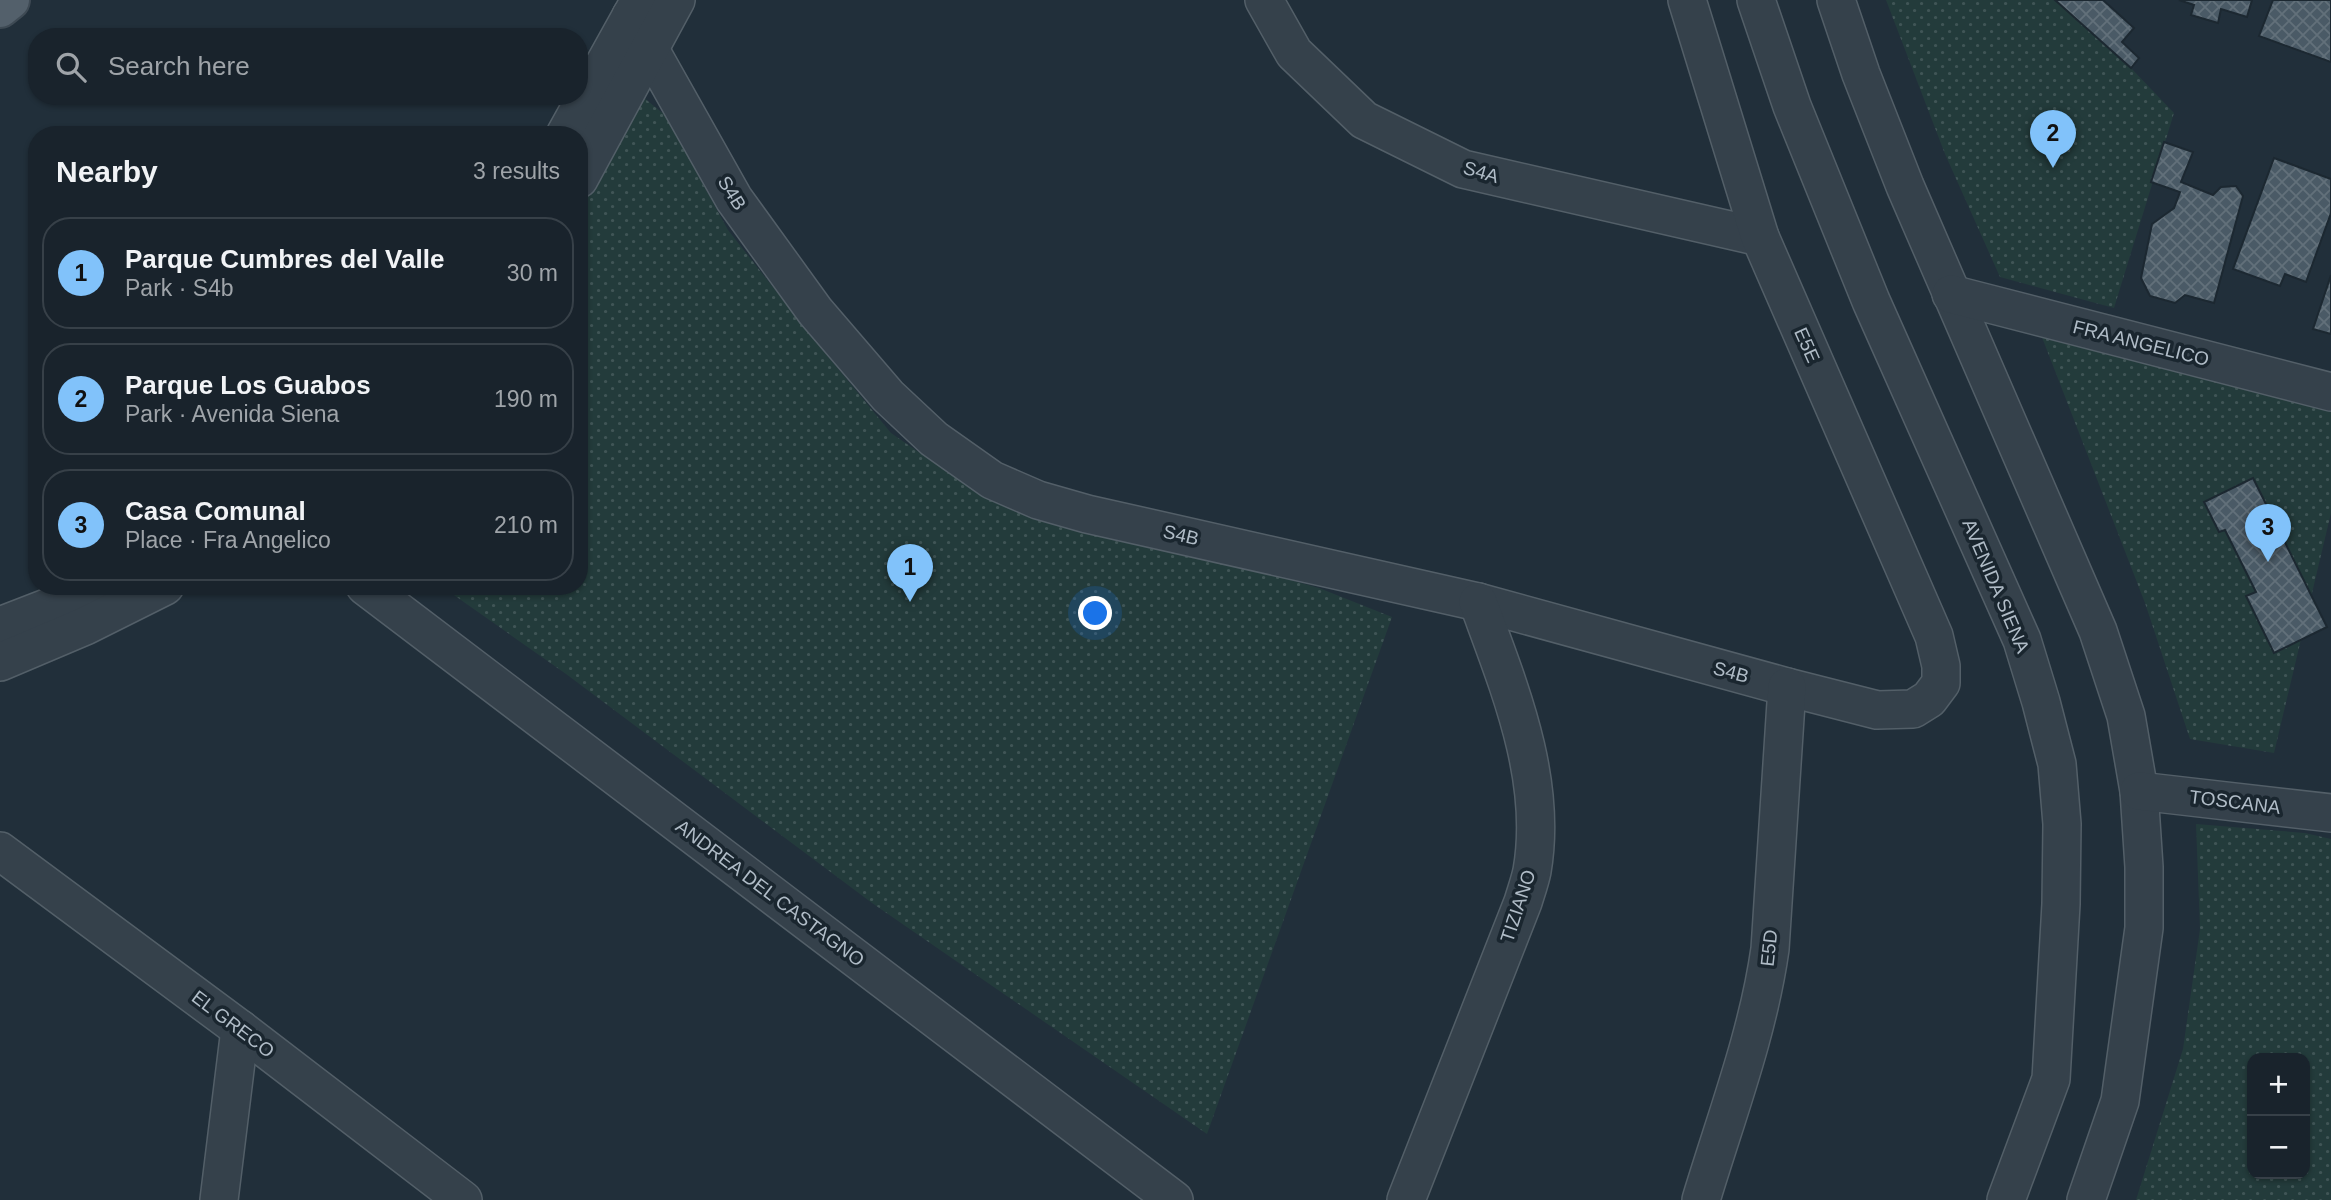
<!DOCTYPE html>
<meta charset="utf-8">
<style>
:root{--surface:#19232c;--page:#262f38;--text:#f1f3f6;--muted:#9fa4a9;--line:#374048;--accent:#81c2fa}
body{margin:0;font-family:Helvetica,sans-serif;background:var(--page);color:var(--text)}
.controls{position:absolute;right:21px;bottom:21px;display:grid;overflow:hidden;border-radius:14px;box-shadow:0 2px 5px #0004}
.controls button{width:63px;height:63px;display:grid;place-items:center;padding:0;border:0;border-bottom:2px solid var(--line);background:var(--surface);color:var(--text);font:35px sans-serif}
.you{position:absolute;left:1096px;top:614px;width:24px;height:24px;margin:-18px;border:5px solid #fff;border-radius:50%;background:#1a73e8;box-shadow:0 0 0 10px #1a73e833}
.badge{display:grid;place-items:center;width:46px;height:46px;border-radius:50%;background:var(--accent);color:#111;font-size:23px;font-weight:700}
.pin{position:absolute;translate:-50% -58px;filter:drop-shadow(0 2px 4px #0008)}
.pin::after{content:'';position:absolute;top:37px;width:24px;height:21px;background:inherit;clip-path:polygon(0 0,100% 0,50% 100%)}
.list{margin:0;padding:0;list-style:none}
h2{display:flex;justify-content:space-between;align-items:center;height:91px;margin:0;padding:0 28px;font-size:30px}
h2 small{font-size:23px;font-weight:400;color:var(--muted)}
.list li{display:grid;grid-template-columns:46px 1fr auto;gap:21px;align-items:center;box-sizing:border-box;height:112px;margin:0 14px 14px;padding:0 14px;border:2px solid var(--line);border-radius:28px}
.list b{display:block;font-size:26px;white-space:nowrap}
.list p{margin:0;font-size:23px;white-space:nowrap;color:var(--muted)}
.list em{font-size:23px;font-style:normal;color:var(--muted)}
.icon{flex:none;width:38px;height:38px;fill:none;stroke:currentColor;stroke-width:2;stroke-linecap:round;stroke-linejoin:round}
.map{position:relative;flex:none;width:2331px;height:1200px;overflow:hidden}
.search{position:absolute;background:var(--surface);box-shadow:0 2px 5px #0004;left:28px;top:28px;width:560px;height:77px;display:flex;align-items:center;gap:18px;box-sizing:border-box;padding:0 24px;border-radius:28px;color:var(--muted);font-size:26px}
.panel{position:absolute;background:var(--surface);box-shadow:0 2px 5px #0004;left:28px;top:126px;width:560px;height:469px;border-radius:28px}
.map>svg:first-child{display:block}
.park{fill:url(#park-dots);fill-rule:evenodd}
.building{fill:url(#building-cross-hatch);stroke:#1c2831;stroke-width:2}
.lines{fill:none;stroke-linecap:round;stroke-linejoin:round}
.minor-casing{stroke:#535f68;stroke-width:40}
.primary-casing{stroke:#3e4a54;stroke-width:42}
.minor{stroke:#35414b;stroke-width:37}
.primary{stroke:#53606b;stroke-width:38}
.labels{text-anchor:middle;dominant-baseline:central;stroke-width:7;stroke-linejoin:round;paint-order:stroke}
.street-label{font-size:19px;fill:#b0bcc7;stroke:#1a262f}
</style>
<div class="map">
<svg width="2331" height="1200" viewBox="0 0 2331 1200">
<defs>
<pattern id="park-dots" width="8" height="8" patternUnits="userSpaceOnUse" patternTransform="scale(1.75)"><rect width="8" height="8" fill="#233b3b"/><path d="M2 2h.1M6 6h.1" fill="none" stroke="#405556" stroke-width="1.8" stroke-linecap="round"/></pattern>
<pattern id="building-cross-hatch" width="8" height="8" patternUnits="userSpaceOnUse" patternTransform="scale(1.75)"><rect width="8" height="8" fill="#4a5a66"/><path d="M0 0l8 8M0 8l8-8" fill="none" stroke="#62707a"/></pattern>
</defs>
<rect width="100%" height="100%" fill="#212f3a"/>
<g class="park">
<path d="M 1886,0 L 2055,0 L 2131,68 L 2174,113 L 2114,308 L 2000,277 L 1945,154 Z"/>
<path d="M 638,93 L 665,115 L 728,230 L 821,348 L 891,433 L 975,491 L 1319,588 L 1392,617 L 1207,1134 L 872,903 L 566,674 L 441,586 L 579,586 L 579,135 Z"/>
<path d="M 2038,327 L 2331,398 L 2331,513 L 2274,753 L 2190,739 L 2145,603 Z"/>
<path d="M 2196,824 L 2305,833 L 2331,839 L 2331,1200 L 2136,1200 L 2183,1049 L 2200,929 ZM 2305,1058 L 2305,1174 L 2252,1174 L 2252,1058 Z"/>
</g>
<g class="building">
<path d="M 2055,0 L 2103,0 L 2134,28 L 2122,42 L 2139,58 L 2131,68 Z"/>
<path d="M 2179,0 L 2252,0 L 2247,17 L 2221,9 L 2218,23 L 2191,15 L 2194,5 Z"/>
<path d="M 2273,0 L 2331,0 L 2331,62 L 2259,36 Z"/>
<path d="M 2164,142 L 2193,152 L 2181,182 L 2213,195 L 2221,187 L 2236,186 L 2243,196 L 2214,303 L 2185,295 L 2175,303 L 2150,296 L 2141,278 L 2152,224 L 2174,208 L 2180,192 L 2151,182 Z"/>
<path d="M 2274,158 L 2331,179 L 2331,213 L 2306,282 L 2285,274 L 2280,286 L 2233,269 Z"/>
<path d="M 2331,275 L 2331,334 L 2313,329 Z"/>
<path d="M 2253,478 L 2327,627 L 2274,653 L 2246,596 L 2256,592 L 2225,530 L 2219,532 L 2204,502 Z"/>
</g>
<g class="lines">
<g class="minor-casing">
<g id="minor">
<path d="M 1264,0 L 1294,53 L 1364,120 L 1463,169 L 1760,237"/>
<path d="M 1756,0 L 1792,106 L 1871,301 L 2022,640 L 2041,702 L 2057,764 L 2062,824 L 2061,904 L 2051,1079 L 2006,1200"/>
<path d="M 1836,0 L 1861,74 L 1905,186 L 2098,631 L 2126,716 L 2139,791 L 2144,867 L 2144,928 L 2120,1101 L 2086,1200"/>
<path d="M 631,16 L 734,199 L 815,311 L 888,396 L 934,439 L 992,480 L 1038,500 L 1087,514 L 1478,602 L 1787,687 L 1877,710 L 1913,709 L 1929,699 L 1941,683 L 1941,666 L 1934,636 L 1760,237 L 1687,0"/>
<path d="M 565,135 L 640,0"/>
<path d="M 579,179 L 676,0"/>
<path d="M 1951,294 L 2331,392"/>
<path d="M 365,586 L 1174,1200"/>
<path d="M 0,626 L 57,604 L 92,586"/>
<path d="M 0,662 L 85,626 L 165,586"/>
<path d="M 2139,791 L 2331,813"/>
<path d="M 0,851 L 240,1029 L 463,1200"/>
<path d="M 219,1200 L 240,1029"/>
<path d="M 1406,1200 L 1523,902 C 1526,892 1530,881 1532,871 C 1548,779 1509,687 1478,602"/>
<path d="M 1701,1200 C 1726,1117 1758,1034 1770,949 L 1787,687"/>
</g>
</g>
<g class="primary-casing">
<path id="primary" d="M 0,8 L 10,0"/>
</g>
<use href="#minor" class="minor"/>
<use href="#primary" class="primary"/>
</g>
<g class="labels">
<g class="street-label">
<text transform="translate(1481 172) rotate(16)">S4A</text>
<text transform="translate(732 193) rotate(58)">S4B</text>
<text transform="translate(2141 343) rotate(14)">FRA ANGELICO</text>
<text transform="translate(1807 345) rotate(66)">E5E</text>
<text transform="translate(1181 535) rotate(13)">S4B</text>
<text transform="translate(1996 586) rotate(67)">AVENIDA SIENA</text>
<text transform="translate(1731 672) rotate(15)">S4B</text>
<text transform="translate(2235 802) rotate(7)">TOSCANA</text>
<text transform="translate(770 893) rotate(37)">ANDREA DEL CASTAGNO</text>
<text transform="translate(1518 906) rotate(-72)">TIZIANO</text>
<text transform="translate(1769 948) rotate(-84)">E5D</text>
<text transform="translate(233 1024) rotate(37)">EL GRECO</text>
</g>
</g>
</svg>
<div class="controls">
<button>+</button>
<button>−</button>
</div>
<div class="you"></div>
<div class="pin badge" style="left:910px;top:602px">1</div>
<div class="pin badge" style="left:2053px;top:168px">2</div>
<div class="pin badge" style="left:2268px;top:562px">3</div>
<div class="search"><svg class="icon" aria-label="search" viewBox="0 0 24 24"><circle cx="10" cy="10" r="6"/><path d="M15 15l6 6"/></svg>Search here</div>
<section class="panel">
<h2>Nearby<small>3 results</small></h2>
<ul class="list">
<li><span class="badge">1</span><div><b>Parque Cumbres del Valle</b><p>Park · S4b</p></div><em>30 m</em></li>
<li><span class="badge">2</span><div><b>Parque Los Guabos</b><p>Park · Avenida Siena</p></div><em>190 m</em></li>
<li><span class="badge">3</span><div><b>Casa Comunal</b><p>Place · Fra Angelico</p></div><em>210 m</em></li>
</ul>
</section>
</div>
